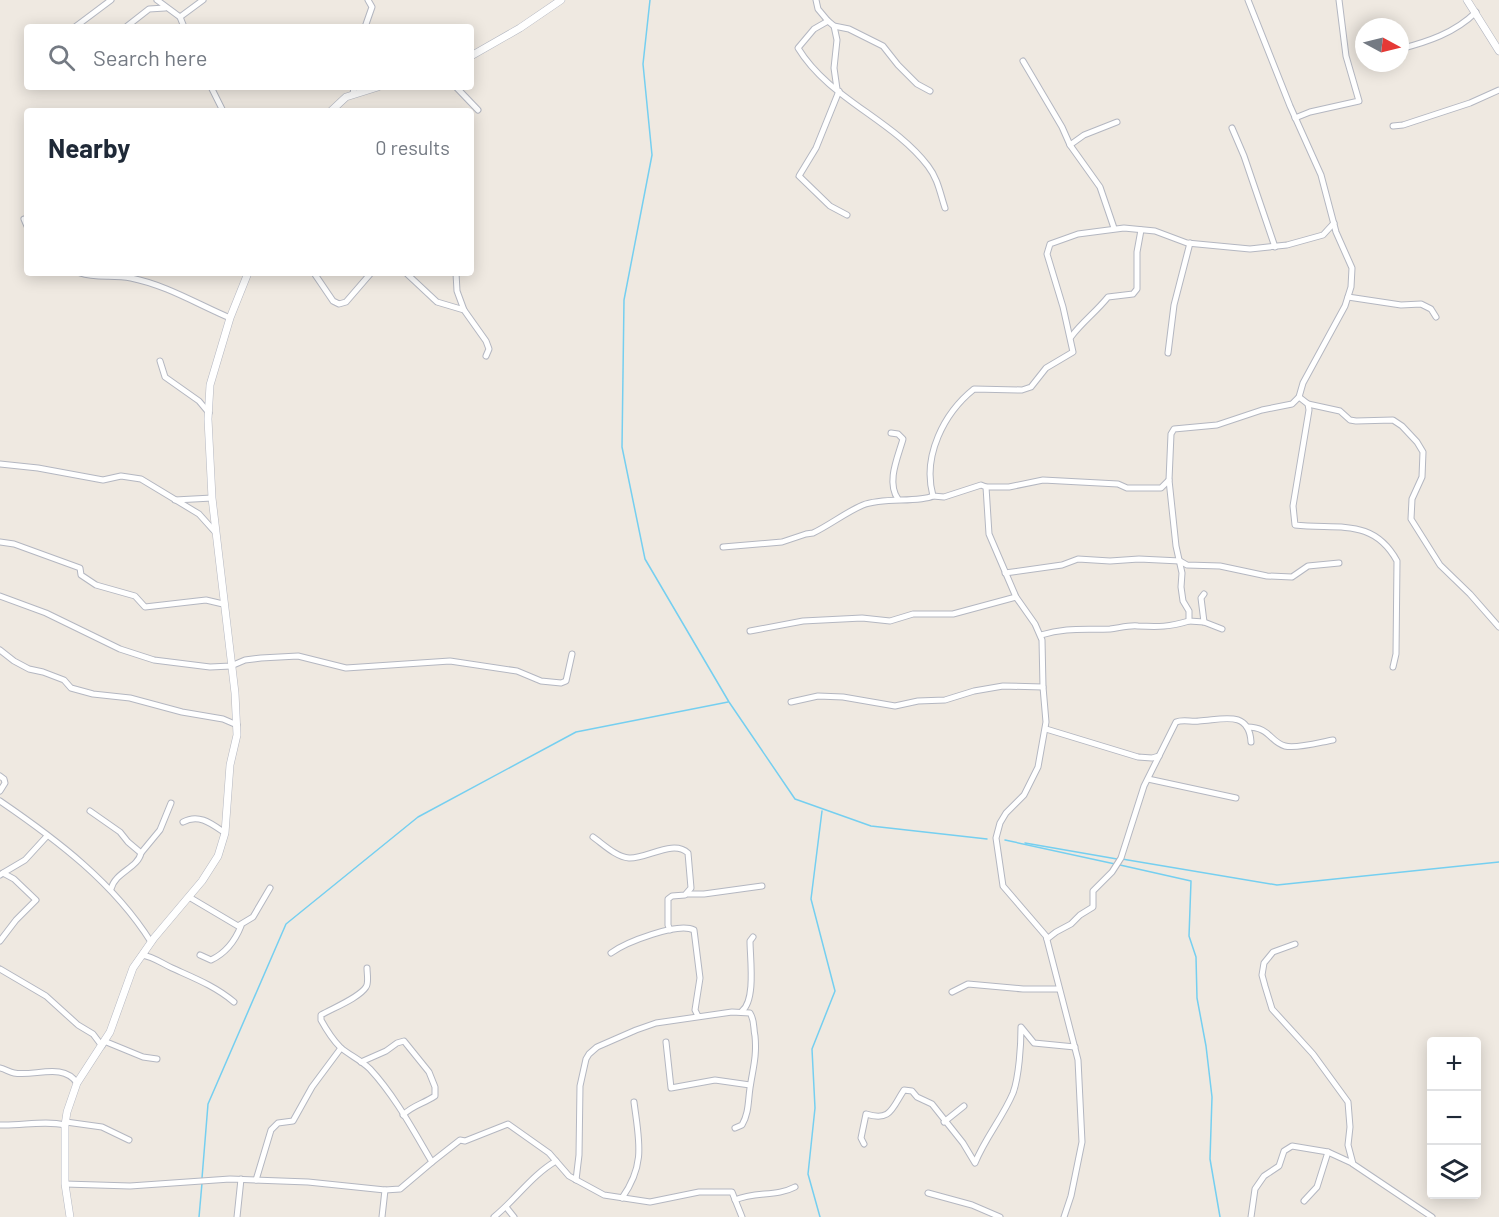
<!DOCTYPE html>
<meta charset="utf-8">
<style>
:root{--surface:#fff;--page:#f6f6f7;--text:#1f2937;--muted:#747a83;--line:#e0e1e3}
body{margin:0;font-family:Barlow,sans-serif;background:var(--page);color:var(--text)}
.controls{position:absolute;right:18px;bottom:18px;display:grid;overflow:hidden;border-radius:6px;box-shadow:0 3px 15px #0003}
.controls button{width:54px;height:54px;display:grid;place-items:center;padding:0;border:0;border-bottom:2px solid var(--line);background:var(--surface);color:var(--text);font:30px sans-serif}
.compass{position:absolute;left:1355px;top:18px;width:54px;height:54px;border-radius:50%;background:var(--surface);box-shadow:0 3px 15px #0003;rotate:97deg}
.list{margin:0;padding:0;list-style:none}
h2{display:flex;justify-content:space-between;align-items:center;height:78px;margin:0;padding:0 24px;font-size:26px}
h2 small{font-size:20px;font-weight:400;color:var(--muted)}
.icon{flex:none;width:33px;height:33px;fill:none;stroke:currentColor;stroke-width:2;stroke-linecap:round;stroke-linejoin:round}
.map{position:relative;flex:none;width:1499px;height:1217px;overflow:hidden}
.search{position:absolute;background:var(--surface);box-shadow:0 3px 15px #0003;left:24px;top:24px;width:450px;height:66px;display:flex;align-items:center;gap:15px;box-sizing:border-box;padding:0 21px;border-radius:6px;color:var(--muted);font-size:22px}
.panel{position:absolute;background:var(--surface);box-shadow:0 3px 15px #0003;left:24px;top:108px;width:450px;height:168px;border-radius:6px}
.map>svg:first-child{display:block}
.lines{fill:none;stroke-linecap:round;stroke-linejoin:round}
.stream{stroke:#75cff0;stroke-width:1.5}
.street-casing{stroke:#b4b7c1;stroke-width:7}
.secondary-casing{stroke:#b4b7c1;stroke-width:8}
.street{stroke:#fff;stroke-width:5}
.secondary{stroke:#fff;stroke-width:7}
</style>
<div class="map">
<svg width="1499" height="1217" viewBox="0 0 1499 1217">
<rect width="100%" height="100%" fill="#efe9e1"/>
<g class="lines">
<g class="stream">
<path d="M 650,0 L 643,64 L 652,155 L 624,300 L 622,447 L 645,559 L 729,702 L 795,799 L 871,826 L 987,839"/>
<path d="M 1005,840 L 1115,864"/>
<path d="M 1025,843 L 1117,859"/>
<path d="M 1122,859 L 1277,885 L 1499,862"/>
<path d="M 1120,865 L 1191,881 L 1189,936 L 1196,957 L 1197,998 L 1206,1046 L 1212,1097 L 1210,1159 L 1220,1217"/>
<path d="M 202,1178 L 208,1104 L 286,924 L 418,817 L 576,732 L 728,702"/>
<path d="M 199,1217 L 202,1183"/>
<path d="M 820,1217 L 808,1174 L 815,1108 L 812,1049 L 835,991 L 811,899 L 822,811"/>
</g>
<g class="street-casing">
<g id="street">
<path d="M 157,0 L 180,17 L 184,27"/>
<path d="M 816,0 L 818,9 L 828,21 L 834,26 L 849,29 L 883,46 L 898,65 L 917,84 L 930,91"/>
<path d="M 180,17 L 203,0"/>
<path d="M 828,21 L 814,29 L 798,48 C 829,99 892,119 928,166 C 938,179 940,193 945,208"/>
<path d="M 834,26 L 837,40 L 834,68 L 837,89"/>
<path d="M 75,27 L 111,0"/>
<path d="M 126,27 L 149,9 L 165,8"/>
<path d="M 365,27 L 372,7 L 368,0"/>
<path d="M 1400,49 C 1427,42 1455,33 1476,12"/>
<path d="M 1023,61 L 1062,127 L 1070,145 L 1100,187 L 1114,228"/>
<path d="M 211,87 L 223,111"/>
<path d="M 456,87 L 478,110"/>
<path d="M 839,91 L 816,148 L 799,176 L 830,206 L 847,215"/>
<path d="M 353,94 L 354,87"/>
<path d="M 1295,118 L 1310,112 L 1359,101 L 1346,56 L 1339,0"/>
<path d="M 1393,126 L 1403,125 L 1470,103 L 1499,90"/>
<path d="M 1232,128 L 1244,156 L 1275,247"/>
<path d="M 1070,145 L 1084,135 L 1117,122"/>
<path d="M 24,219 L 27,226"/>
<path d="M 80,273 C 97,279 113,274 131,278 C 166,285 197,304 230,318"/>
<path d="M 314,273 L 333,301 L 339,304 L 346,302 L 371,273"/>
<path d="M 406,273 L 437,302 L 464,310 L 486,341 L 489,349 L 486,356"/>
<path d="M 456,273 L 457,291 L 464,310"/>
<path d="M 1348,297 L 1401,305 L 1421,304 L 1431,309 L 1436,317"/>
<path d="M 1071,337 C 1082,322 1096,312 1108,297 L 1133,294 L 1137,289 L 1137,252 L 1141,230"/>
<path d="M 1168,353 L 1174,305 L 1190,243"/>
<path d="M 160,361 L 165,377 L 199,401 L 209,413"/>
<path d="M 1299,397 L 1308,404 L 1309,410 L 1293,506 L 1295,525 C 1337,530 1373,517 1397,561 L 1396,654 L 1393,667"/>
<path d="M 1308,404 L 1340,411 L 1350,420 L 1356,421 L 1393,420 L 1402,426 L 1417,442 L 1423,452 L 1422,477 L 1412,499 L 1411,519 L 1440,565 L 1470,594 L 1499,627"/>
<path d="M 891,433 L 898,434 L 903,439 C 898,457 886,482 898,499"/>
<path d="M 0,464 L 38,468 L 103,480 L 121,476 L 141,479 L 199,514 L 216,533"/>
<path d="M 1169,480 L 1176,546 L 1182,573 L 1181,587 L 1183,601 L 1189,611 L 1189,621 L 1204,622 L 1222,629"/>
<path d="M 986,487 L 1009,487 L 1043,480 L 1118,484 L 1127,488 L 1161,488 L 1169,480 L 1171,434 L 1174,429 L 1217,425 L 1262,410 L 1292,404 L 1299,397 L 1303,383 L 1345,306 L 1351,287 L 1352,268 L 1336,232 L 1321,175 L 1290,106 L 1248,0"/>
<path d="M 175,500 L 212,498"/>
<path d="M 0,542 L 14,544 L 80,568 L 81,575 L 96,585 L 135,596 L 145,607 L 206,600 L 223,604"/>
<path d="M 723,547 L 782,542 L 806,534 L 813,533 C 830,525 846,512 863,505 C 883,497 918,503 933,496"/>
<path d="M 1005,573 L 1062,565 L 1078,559 L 1110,561 L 1139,559 L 1180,561 L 1187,565 L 1220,566 L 1267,576 L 1292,577 L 1308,566 L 1339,563"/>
<path d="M 0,596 L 46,613 L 120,649 L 154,660 L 210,667 L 231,666 L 245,660 L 261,658 L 298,656 L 346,668 L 450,661 L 517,671 L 541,681 L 561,683 L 566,681 L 572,654"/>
<path d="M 1204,622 L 1201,598 L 1204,594"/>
<path d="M 750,631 L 803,621 L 862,618 L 890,621 L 913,614 L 953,614 L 1016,597"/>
<path d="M 1041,635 C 1066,627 1085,630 1110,629 C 1119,628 1129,625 1138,626 C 1159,627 1169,627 1189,621"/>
<path d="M 0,650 L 14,661 L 29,669 L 43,672 L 64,680 L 71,688 L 93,694 L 130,698 L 182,712 L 223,719 L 237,725"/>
<path d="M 791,702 L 818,696 L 843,697 L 895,706 L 918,701 L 945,700 L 974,691 L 1003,686 L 1043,687"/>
<path d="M 1247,727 C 1270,727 1270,742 1285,746 C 1297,749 1321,742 1333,740"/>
<path d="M 1046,729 L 1138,757 L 1152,758 L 1159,756"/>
<path d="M 0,776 L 4,779 L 5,783 L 0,791"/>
<path d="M 1148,779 L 1236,798"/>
<path d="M 0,801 C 57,840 114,883 151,942"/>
<path d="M 90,811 L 120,832 L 128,842 L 141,853 C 138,868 115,872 111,889"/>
<path d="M 183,822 C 199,813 212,824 225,833"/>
<path d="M 593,837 C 603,844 616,857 629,858 C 647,859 673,839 688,853 L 691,888 L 685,895 L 672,896 L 668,899 L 668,925 L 670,930"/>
<path d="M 141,853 L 160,830 L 171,803"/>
<path d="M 3,873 L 25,860 L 47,836"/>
<path d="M 0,875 L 3,873 L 14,879 L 36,900 L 16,920 L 0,941"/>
<path d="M 688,894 L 704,894 L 762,886"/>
<path d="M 189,897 L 238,926 L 253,917 L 270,888"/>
<path d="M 1047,939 L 1056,932 L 1071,924 L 1080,915 L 1093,907 L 1093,891 L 1112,872 L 1121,858 L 1144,786 L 1176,722 C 1183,719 1191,722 1199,721 C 1221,720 1249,709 1251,742"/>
<path d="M 1295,944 L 1273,952 L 1264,963 L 1262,975 L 1265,986 L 1272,1009 L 1313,1054 L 1348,1102 L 1350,1127 L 1348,1145 L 1353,1164 L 1432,1217"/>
<path d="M 611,953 C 626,942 678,922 694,930 L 700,978 L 695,1010 L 698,1016"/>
<path d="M 142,955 C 154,957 161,963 172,968 C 194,978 215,986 234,1002"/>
<path d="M 200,955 L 211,960 C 226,953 235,941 241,926"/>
<path d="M 0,969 L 46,996 L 78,1025 L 93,1034 L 102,1046"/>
<path d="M 952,992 L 968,984 L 1023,989 L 1059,989"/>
<path d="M 742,1011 C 756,1000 750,958 750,941 L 753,937"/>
<path d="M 104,1041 L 143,1057 L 157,1059"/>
<path d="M 666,1042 L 671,1088 L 715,1080 L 750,1085"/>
<path d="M 361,1062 L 386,1051 L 397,1043 L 404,1041 L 429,1072 L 435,1087 L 435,1096 C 423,1104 413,1105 403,1115"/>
<path d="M 0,1068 C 5,1069 9,1072 14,1073 C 34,1077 63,1062 77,1083"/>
<path d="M 66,1122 L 102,1127 L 129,1140"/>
<path d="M 944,1122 L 964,1106"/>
<path d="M 0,1125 C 21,1126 45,1120 65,1125"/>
<path d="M 864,1144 L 861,1138 L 866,1114 C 891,1122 892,1108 904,1090 L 912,1091 L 917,1097 L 932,1104 L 963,1143 L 975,1163 C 985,1138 1003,1117 1013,1093 C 1019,1077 1021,1045 1021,1027 L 1034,1043 L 1075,1047"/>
<path d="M 432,1162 L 460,1140 L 465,1141 L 508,1124 L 549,1153 L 569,1176 L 604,1195 L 650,1202 L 699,1192 L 732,1192 L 742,1217"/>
<path d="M 256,1180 L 271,1130 L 278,1123 L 293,1121 L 312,1087 L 341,1048"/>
<path d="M 576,1180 L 579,1155 L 580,1086 L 586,1059 L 589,1054 L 597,1047 L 636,1030 L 656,1023 L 732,1012 L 750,1013 C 755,1021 753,1027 755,1036 C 757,1056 753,1068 750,1088 C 748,1101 749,1113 742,1125 L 735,1128"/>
<path d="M 65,1184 L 130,1186 L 230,1179 L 308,1182 L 385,1190 L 400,1189 L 432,1162 C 413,1130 395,1096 370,1069 C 361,1060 349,1055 340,1047 C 332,1039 326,1029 321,1020 L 321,1015 C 333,1008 359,998 366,987 C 369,983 367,974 367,968"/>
<path d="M 928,1193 L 972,1205 L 1000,1217"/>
<path d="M 622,1198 C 646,1164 639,1141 634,1102"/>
<path d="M 735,1200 C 755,1191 776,1197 795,1187"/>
<path d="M 1304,1201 L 1317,1187 L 1328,1152 L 1352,1163"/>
<path d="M 506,1207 L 514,1217"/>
<path d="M 237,1217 L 241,1179"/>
<path d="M 382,1217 L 385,1190"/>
<path d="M 494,1217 C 516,1199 532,1175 556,1161"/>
<path d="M 1064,1217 L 1071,1196 L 1082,1142 L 1078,1060 L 1046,936 L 1003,886 L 996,838 L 1000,823 L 1006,813 L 1024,795 L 1038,767 L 1046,722 L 1043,687 L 1042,640 L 1035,624 L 1016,597 L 989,534 L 986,487 L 981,485 L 944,497 L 933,496 C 922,456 944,413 974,389 L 1022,390 L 1031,387 L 1046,368 L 1073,352 L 1063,307 L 1047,254 L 1050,244 L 1078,234 L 1124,228 L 1155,231 L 1187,243 L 1250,249 L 1287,245 L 1323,235 L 1334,223"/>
<path d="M 1251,1217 L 1255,1189 L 1264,1176 L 1279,1166 L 1284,1151 L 1292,1146 L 1328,1152"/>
</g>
</g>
<g class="secondary-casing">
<g id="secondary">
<path d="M 1467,0 L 1499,51"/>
<path d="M 471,56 L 520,28 L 561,0"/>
<path d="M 331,111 L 346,97 L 378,87"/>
<path d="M 70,1217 L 65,1184 L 65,1125 L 67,1112 L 77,1083 L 110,1032 L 133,968 L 154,938 L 202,881 L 218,856 L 225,833 L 230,765 L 237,735 L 235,693 L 212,498 L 208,419 L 210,385 L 230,318 L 248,273"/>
</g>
</g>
<use href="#street" class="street"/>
<use href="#secondary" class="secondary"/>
</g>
</svg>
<div class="controls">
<button>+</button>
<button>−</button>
<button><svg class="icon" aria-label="layers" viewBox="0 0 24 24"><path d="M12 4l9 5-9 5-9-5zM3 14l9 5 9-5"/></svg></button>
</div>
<svg class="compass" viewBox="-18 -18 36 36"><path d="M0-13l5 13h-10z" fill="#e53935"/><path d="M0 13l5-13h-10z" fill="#747a83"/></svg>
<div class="search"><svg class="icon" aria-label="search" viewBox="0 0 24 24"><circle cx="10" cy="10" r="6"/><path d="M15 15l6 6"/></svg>Search here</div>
<section class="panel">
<h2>Nearby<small>0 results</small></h2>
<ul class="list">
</ul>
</section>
</div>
